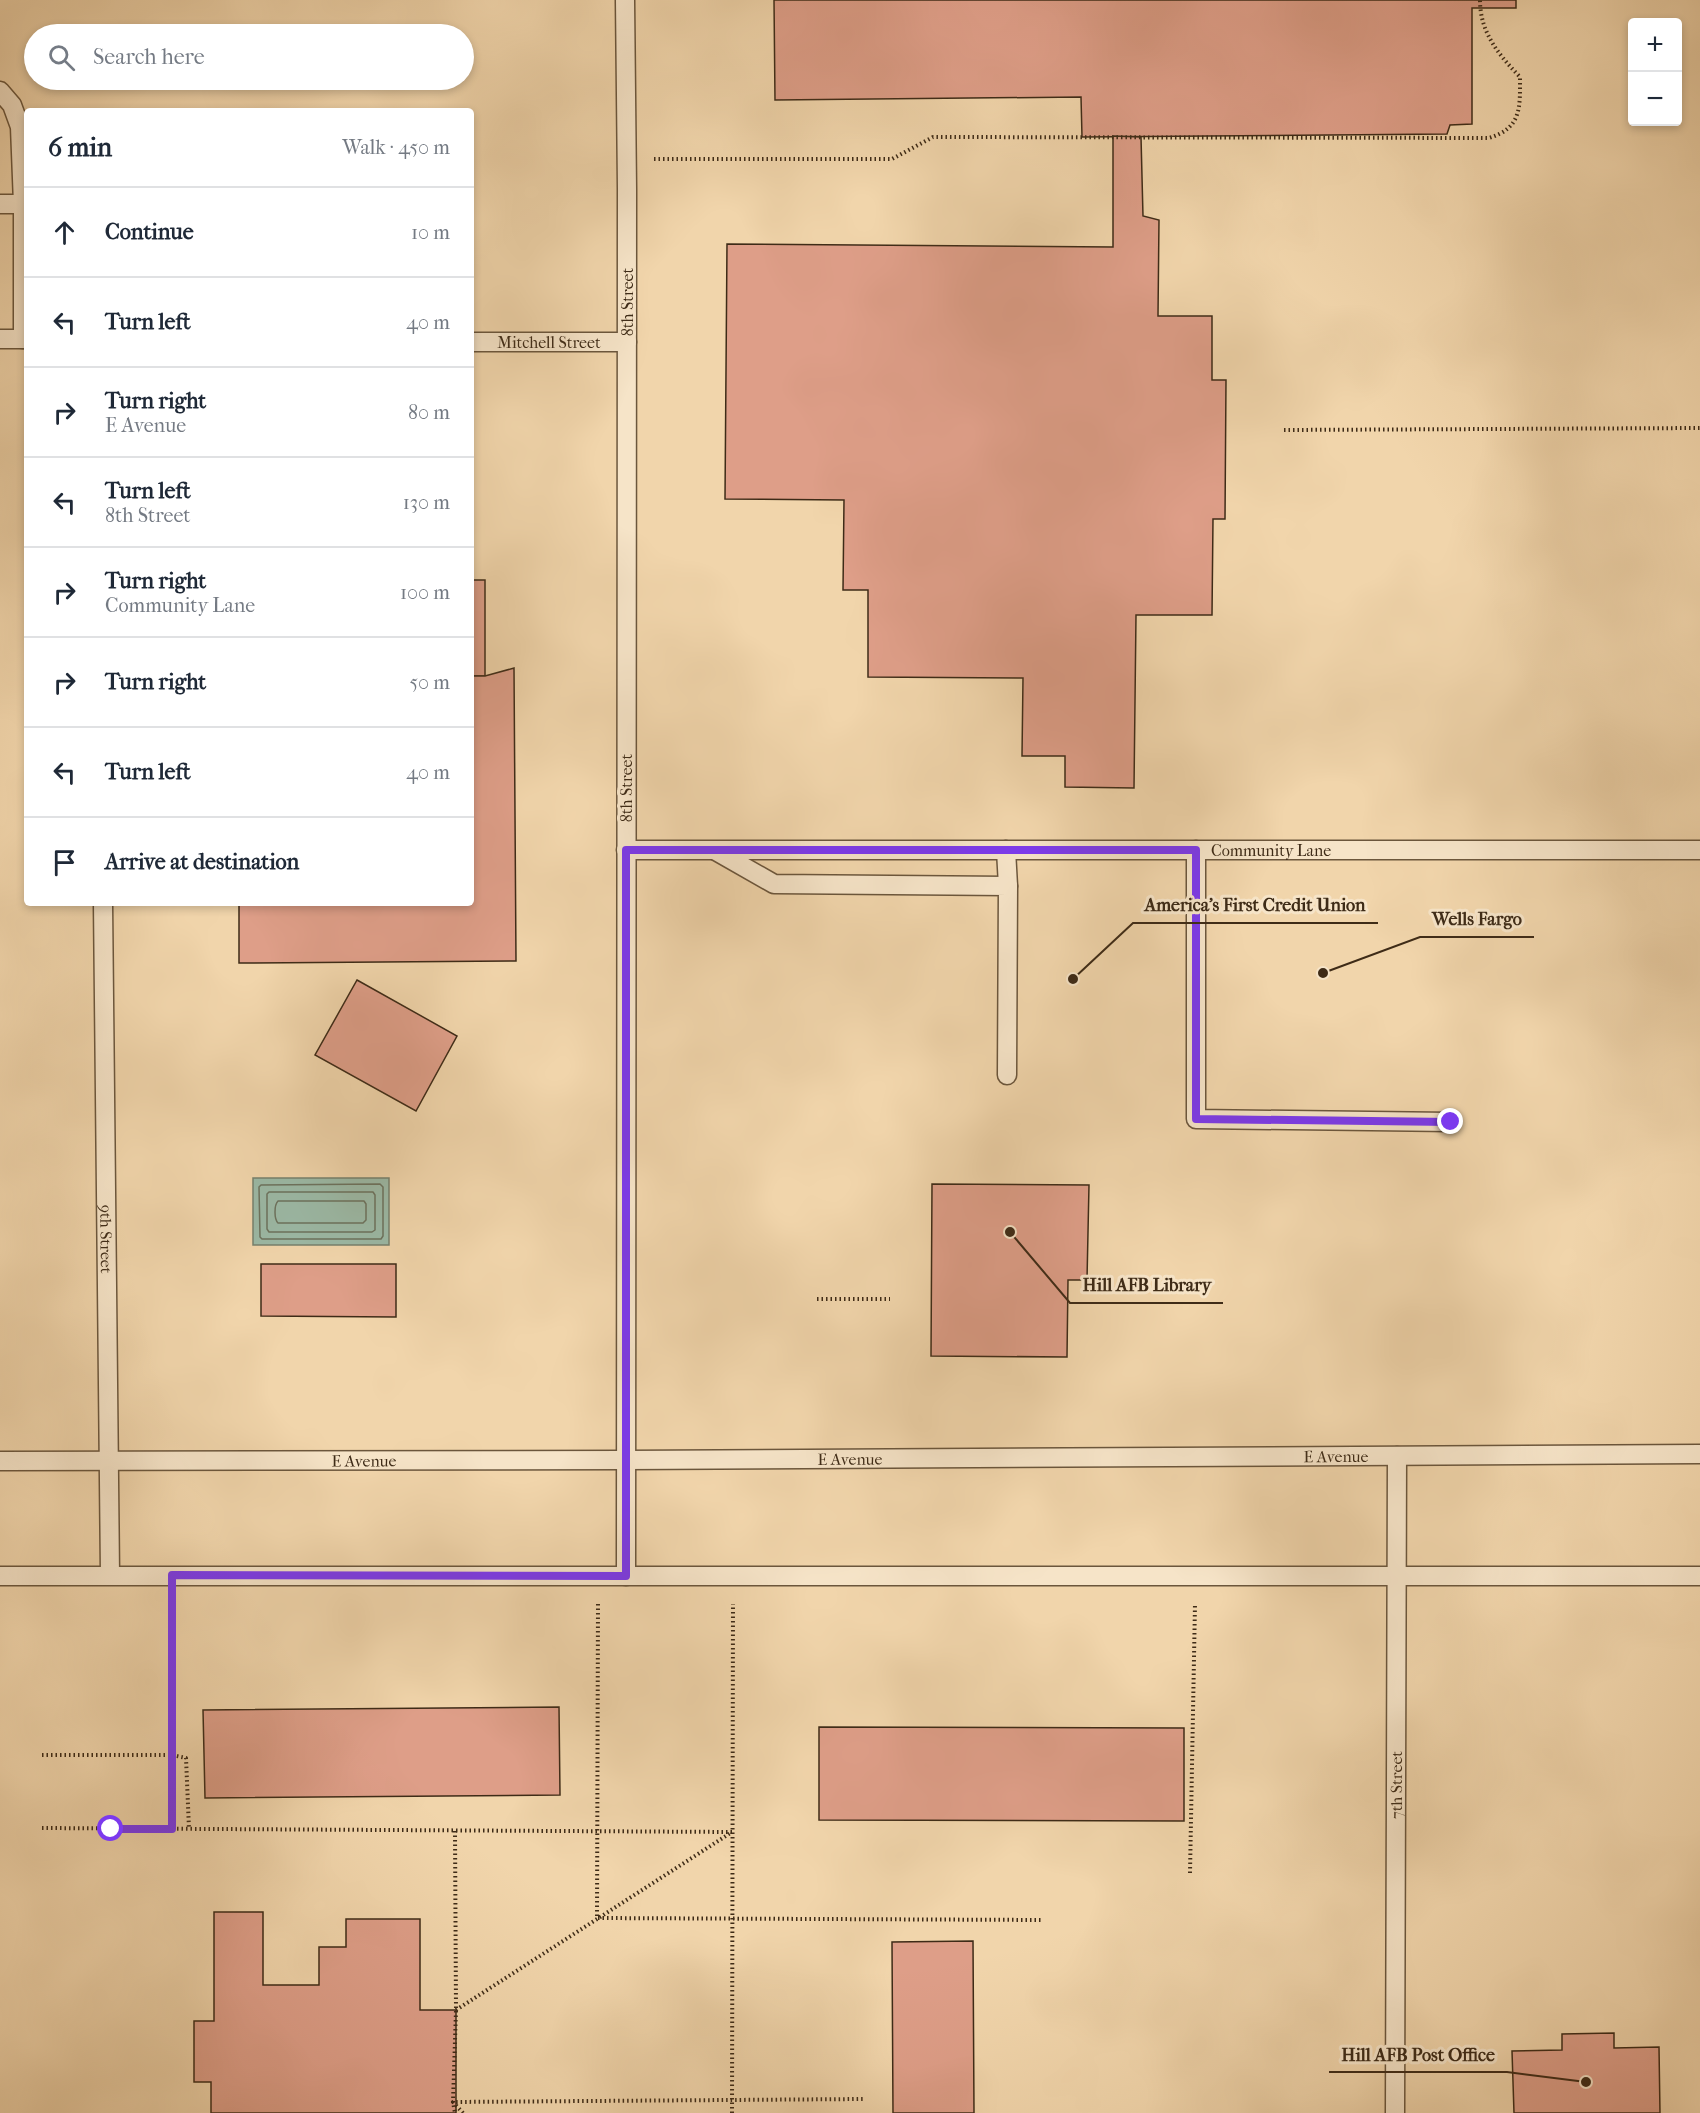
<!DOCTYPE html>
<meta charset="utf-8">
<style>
:root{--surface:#fff;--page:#f2f2f3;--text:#1f2937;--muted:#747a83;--line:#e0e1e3}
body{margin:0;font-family:"IM FELL French Canon",serif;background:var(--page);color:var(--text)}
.controls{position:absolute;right:18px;top:18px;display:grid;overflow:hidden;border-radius:6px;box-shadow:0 3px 9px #0003}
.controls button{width:54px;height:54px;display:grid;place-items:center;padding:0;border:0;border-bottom:2px solid var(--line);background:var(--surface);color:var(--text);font:30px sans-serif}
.stop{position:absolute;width:18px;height:18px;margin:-14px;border:4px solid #7c3aed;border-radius:50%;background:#fff}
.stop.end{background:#7c3aed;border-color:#fff;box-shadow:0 2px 6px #0008}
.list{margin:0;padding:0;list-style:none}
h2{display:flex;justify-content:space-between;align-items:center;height:78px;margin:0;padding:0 24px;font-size:26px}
h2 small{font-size:20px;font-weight:400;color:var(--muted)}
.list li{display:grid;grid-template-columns:39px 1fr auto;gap:18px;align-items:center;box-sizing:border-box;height:90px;padding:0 24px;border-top:2px solid var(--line)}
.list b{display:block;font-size:22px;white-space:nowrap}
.list p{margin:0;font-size:20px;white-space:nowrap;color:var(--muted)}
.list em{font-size:20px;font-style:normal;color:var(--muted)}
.icon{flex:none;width:33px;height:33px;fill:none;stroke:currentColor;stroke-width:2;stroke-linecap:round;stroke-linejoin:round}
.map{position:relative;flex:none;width:1700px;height:2113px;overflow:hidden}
.search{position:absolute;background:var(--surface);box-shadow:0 3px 9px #0003;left:24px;top:24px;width:450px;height:66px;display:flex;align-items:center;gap:15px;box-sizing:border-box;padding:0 21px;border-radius:33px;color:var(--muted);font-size:22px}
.panel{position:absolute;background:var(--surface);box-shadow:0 3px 9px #0003;left:24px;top:108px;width:450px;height:798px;border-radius:6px}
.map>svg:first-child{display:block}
.water{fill:#9bb9a6;stroke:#76806d;stroke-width:1.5}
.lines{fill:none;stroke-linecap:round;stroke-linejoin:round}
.shore{stroke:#6c725e;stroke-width:1.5}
.building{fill:#de9e88;stroke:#3e2b17;stroke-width:1.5}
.service-casing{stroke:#6b563c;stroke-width:21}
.path{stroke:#3e2b17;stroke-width:4;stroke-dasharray:1.5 3;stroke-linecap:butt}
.service{stroke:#f6e4c8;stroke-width:18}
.route{stroke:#7c3aed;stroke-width:8}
.labels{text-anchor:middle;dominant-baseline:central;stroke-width:6;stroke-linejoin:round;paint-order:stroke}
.street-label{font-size:16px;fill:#3e2b17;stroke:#f6e4c8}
.leader{fill:none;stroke:#3e2b17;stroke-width:2}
.callout-dot{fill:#3e2b17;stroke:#f6e4c8;stroke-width:2}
.callout-label{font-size:18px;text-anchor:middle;font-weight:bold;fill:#3e2b17;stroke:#f6e4c8;stroke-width:6;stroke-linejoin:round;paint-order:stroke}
</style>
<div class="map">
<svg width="1700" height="2113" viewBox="0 0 1700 2113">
<rect width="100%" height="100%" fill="#f1d5ab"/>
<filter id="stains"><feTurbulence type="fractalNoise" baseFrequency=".00333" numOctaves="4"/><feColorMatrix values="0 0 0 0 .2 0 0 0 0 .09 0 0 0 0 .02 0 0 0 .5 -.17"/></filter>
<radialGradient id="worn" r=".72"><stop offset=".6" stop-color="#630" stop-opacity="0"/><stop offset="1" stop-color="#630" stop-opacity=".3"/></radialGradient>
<rect class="water" x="253" y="1178" width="136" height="67"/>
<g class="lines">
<g class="shore">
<path d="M 380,1184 L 383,1187 L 383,1236 L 381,1239 L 262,1239 L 260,1237 L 259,1187 L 261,1185 Z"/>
<path d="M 269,1192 L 373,1192 L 375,1195 L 375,1230 L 372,1232 L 269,1232 L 267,1229 L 267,1194 Z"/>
<path d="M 278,1201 L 364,1201 L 366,1204 L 366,1220 L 363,1223 L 278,1223 C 274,1219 274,1205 278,1201 Z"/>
</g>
</g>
<g class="building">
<path d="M 774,0 L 1516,0 L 1516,8 L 1472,8 L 1472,124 L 1450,125 L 1447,134 L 1082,137 L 1081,97 L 775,100 Z"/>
<path d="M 1113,136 L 1141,137 L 1143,216 L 1159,220 L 1158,316 L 1212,316 L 1212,380 L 1226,380 L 1225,519 L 1213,519 L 1212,615 L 1136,615 L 1134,788 L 1065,787 L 1065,756 L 1022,756 L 1023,678 L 868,677 L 868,590 L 843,590 L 844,500 L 725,499 L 727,244 L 1113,247 Z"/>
<rect x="471" y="580" width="14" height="96"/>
<path d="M 514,668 L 516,961 L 239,963 L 239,903 L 471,903 L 471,676 L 485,676 Z"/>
<path d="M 357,980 L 457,1036 L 416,1111 L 315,1055 Z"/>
<path d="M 932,1184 L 1089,1185 L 1087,1280 L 1068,1280 L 1067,1357 L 931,1356 Z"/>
<path d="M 261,1264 L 396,1264 L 396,1317 L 261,1316 Z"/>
<path d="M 559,1707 L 560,1795 L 205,1798 L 203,1710 Z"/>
<path d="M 819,1727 L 1184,1728 L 1184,1821 L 819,1820 Z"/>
<path d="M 214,1912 L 263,1912 L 263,1985 L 319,1985 L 319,1947 L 346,1947 L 346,1919 L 420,1919 L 420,2010 L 456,2010 L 456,2113 L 211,2113 L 211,2082 L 194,2082 L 194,2021 L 214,2021 Z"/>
<path d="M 973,1941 L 974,2113 L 893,2113 L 892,1942 Z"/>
<path d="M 1614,2033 L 1614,2048 L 1659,2047 L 1660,2113 L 1514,2113 L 1512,2051 L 1562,2050 L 1562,2034 Z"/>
</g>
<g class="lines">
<g class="service-casing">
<g id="service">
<path d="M 625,0 L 627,189 L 626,1576"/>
<path d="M 0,91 L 12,105 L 20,127 L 23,204 L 23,339"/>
<path d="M 0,204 L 23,204"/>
<path d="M 0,339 L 27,339"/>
<path id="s1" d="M 471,342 L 627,342"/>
<path id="s2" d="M 626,850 L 1700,850"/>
<path d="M 1006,850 L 1008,886"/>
<path d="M 1196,850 L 1196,1119 L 1451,1122"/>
<path d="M 716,851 L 774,884 L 1008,886 L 1007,1075"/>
<path id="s3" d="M 103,903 L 110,1575"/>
<path id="s4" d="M 0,1461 L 626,1460 L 1700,1454"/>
<path d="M 0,1576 L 1700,1576"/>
<path id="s5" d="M 1395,2113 L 1397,1456"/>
</g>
</g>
<g class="path">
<path d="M 654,159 L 892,159 L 933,137 L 1489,138 C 1522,128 1520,107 1520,77 C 1498,54 1480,32 1480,0"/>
<path d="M 1284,430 L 1700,428"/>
<path d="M 817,1299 L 890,1299"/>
<path d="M 598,1604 L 597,1918 L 1042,1920"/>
<path d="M 42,1755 L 172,1755 L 186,1758 L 189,1829"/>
<path d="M 42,1828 L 732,1832 L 456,2010"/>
<path d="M 172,1829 L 172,1605"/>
<path d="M 455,1831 L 456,2010 L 453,2102 L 455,2113"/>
<path d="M 1190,1873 L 1195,1604"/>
<path d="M 463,2113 L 453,2102 L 864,2099"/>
<path d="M 732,2113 L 733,1604"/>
</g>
<use href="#service" class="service"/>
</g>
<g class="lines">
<path class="route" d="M 111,1829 L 172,1829 L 172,1575 L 626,1576 L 626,850 L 1196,850 L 1196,1119 L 1451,1122"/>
</g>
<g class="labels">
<g class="street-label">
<text transform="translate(627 302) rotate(-90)">8th Street</text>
<text stroke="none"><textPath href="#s1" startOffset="78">Mitchell Street</textPath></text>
<text transform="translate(626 788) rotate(-90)">8th Street</text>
<text stroke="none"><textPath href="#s2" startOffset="645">Community Lane</textPath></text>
<text stroke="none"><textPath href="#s3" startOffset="336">9th Street</textPath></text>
<text stroke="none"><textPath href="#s4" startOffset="1336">E Avenue</textPath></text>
<text stroke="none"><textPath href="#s4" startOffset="364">E Avenue</textPath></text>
<text stroke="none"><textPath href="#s4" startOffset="850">E Avenue</textPath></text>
<text stroke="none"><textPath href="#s5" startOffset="328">7th Street</textPath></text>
</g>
</g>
<path class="leader" d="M1073 979L1133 923H1378M1323 973L1420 937H1534M1010 1232L1070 1303H1223M1586 2082L1507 2072H1329"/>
<g class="callout-dot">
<circle cx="1073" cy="979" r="6"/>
<circle cx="1323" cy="973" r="6"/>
<circle cx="1010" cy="1232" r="6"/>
<circle cx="1586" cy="2082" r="6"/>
</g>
<g class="callout-label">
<text x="1255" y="911">America's First Credit Union</text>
<text x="1477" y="925">Wells Fargo</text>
<text x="1147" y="1291">Hill AFB Library</text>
<text x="1418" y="2061">Hill AFB Post Office</text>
</g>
<rect width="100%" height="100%" filter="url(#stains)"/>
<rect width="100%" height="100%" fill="url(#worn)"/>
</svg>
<div class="controls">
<button>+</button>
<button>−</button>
</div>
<div class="stop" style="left:111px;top:1829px"></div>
<div class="stop end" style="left:1451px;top:1122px"></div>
<div class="search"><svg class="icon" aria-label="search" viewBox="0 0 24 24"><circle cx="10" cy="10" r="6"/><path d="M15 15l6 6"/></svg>Search here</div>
<section class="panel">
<h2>6 min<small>Walk · 450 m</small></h2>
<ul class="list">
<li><svg class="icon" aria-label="ahead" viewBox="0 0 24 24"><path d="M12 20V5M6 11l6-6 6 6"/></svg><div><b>Continue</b></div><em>10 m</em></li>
<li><svg class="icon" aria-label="left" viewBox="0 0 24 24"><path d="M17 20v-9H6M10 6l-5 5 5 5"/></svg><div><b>Turn left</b></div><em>40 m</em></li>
<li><svg class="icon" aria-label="right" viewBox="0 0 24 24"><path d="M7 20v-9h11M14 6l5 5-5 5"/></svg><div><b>Turn right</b><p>E Avenue</p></div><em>80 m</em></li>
<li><svg class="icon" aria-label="left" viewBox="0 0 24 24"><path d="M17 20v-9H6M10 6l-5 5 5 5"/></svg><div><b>Turn left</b><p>8th Street</p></div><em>130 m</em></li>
<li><svg class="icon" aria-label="right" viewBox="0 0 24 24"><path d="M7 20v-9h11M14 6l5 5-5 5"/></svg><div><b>Turn right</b><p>Community Lane</p></div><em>100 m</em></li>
<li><svg class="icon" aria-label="right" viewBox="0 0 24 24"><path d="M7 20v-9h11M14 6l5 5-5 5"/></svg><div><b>Turn right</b></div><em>50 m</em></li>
<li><svg class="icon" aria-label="left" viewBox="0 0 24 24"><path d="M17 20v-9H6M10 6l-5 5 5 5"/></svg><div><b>Turn left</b></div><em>40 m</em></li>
<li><svg class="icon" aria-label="arrive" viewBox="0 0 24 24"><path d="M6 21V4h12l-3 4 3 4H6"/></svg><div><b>Arrive at destination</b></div></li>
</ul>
</section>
</div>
